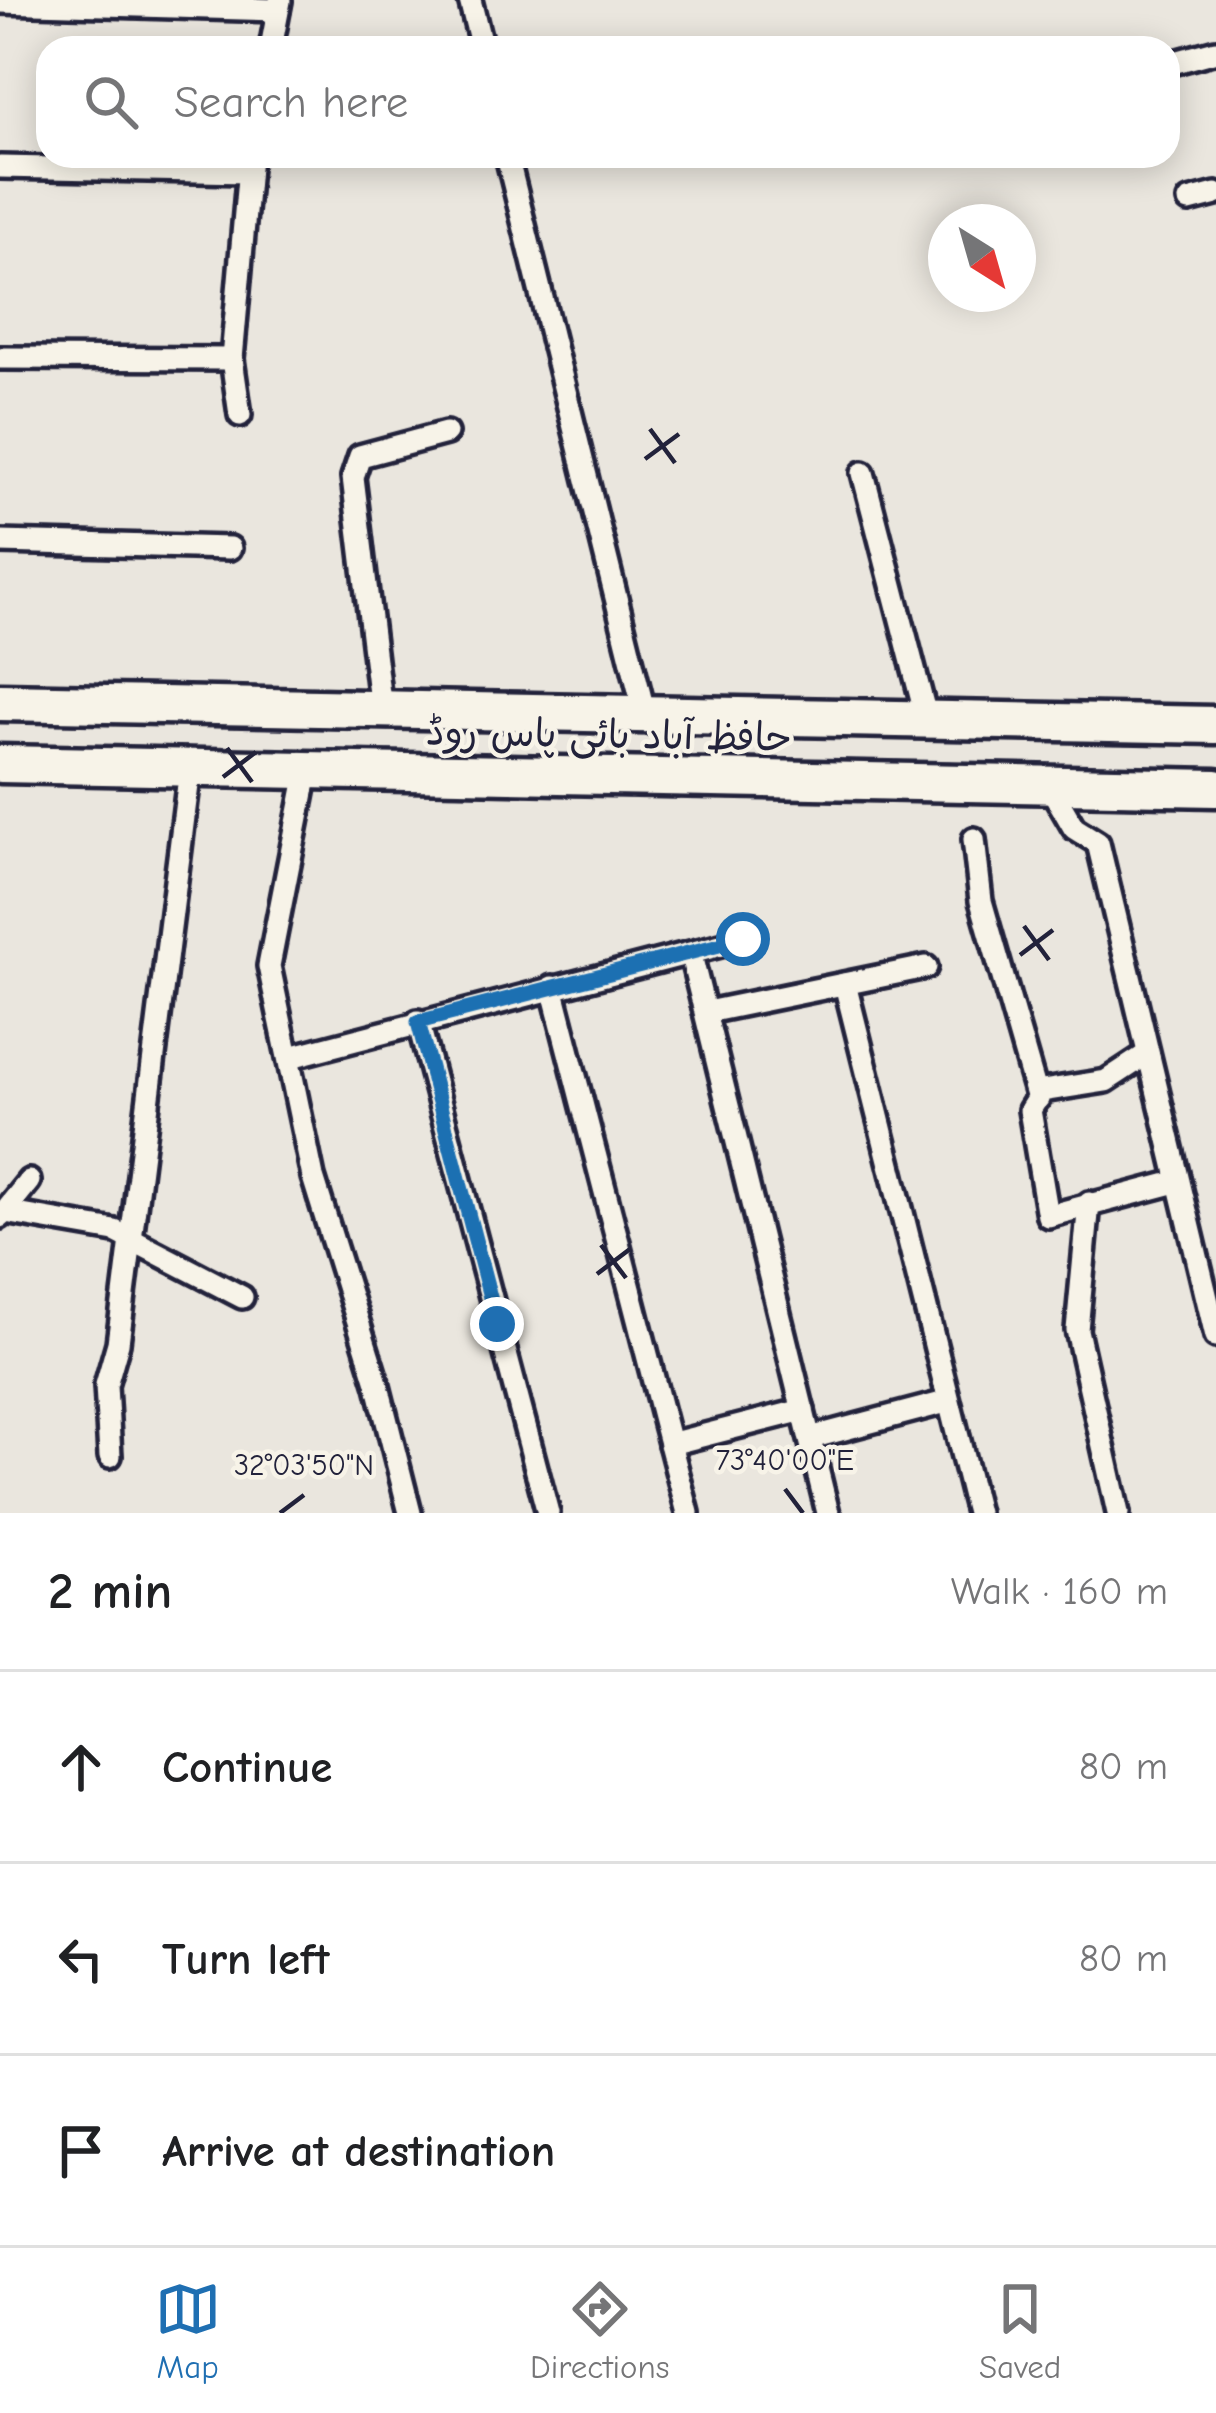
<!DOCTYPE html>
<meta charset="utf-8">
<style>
:root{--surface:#fff;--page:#f6f6f6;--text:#202124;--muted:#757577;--line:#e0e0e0;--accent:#1f6fb2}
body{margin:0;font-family:"Comic Neue","Playpen Sans Arabic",sans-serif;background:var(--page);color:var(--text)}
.compass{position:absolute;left:928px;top:204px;width:108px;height:108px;border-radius:50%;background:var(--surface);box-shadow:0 6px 30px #0003;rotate:143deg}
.stop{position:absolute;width:36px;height:36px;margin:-27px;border:9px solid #1f6fb2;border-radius:50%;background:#fff}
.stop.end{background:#1f6fb2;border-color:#fff;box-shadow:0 3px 12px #0008}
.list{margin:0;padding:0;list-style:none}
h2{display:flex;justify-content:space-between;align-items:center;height:156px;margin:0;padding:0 48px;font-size:51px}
h2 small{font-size:39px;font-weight:400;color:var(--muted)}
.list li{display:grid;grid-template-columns:78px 1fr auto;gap:36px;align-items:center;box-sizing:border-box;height:192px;padding:0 48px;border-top:3px solid var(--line)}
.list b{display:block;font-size:45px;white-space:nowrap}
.list em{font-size:39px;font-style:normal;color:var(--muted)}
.icon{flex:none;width:66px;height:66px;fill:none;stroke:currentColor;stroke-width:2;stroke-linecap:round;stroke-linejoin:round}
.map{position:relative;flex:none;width:1216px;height:1513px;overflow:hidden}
.search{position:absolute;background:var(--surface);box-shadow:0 6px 30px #0003;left:36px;right:36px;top:36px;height:132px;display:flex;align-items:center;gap:30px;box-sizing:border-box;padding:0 42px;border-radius:36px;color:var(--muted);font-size:45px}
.sheet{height:732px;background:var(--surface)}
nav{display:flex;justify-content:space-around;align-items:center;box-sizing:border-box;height:168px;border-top:3px solid var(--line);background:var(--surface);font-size:33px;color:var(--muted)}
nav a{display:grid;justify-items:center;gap:6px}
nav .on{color:var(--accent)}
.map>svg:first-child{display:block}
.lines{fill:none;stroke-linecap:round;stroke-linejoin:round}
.minor-casing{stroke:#22223b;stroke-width:30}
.trunk-casing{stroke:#22223b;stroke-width:45}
.minor{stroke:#f7f3e8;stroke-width:21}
.trunk{stroke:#f7f3e8;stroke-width:36}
.route{stroke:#1f6fb2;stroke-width:15}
.ticks{fill:none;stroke:#22223b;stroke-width:4.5}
.labels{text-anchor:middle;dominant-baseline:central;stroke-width:9;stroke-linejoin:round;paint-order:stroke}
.street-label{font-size:39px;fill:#22223b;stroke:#f7f3e8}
.ticks-label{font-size:30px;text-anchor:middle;fill:#22223b;stroke:#f7f3e8;stroke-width:9;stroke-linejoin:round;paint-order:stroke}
</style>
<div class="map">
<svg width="1216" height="1513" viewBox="0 0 1216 1513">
<rect width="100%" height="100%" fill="#eae6de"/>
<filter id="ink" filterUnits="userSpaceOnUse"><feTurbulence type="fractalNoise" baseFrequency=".00833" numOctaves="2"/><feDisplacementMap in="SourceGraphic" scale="24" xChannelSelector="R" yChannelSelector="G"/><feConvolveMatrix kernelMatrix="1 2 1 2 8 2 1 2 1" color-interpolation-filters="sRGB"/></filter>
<g filter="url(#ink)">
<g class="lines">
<g class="minor-casing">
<g id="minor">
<path d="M 470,0 L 482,48"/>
<path d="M 0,2 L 278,10"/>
<path d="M 271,48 L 280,1"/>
<path d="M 1168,64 L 1216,51"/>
<path d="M 507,156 L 645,715"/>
<path d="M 0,167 L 247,172"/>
<path d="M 1189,201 L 1216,194"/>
<path d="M 0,358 L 232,359"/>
<path d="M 240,415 L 232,359 L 250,156"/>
<path d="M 863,473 L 927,720"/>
<path d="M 0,542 L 230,548"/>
<path d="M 381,710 L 353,477 L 360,456 L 446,433"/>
<path d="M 307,772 L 269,966 L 313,1177 L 378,1386 L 410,1513"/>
<path d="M 1049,785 L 1074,828 L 1098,843 L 1216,1336"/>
<path d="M 974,839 L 981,901 L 1038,1099"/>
<path d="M 691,955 L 828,1513"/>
<path d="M 845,984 L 977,1513"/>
<path d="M 552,987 L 688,1513"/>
<path d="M 707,1012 L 926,967"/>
<path d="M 418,1021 L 548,1513"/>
<path d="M 1147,1054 L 1106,1081 L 1042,1091 L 1030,1110 L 1048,1216 L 1176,1182"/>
<path d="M 290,1057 L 744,939"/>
<path d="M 1089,1203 L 1077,1330 L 1118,1513"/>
<path d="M 5,1212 L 115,1231 L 242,1297"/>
<path d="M 0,1217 L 29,1181"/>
<path d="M 810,1438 L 946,1402"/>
<path d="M 670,1444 L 803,1410"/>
<path d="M 110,1456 L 106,1385 L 118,1343 L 190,769"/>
</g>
</g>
<g class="trunk-casing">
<g id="trunk">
<path d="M 0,702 L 1216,725"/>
<path d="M 0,764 L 1216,788"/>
</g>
</g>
<use href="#minor" class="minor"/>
<use href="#trunk" class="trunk"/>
</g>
</g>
<g class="lines" filter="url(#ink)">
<path class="route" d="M 497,1324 L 418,1022 L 743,939"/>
</g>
<path class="ticks" d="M 650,429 L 675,463M 645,459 L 679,434M 227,748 L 252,782M 223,777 L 256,752M 1024,926 L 1049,960M 1020,955 L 1053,930M 601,1245 L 626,1278M 597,1274 L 630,1249M 785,1489 L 803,1513M 280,1513 L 304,1495"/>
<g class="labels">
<g class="street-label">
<text transform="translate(609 735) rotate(1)">حافظ آباد بائی پاس روڈ</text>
</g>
</g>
<g class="ticks-label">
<text x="785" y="1470">73°40'00"E</text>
<text x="304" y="1475">32°03'50"N</text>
</g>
</svg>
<svg class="compass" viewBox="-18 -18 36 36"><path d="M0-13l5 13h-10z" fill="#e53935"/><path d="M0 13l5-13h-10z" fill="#757577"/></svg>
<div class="stop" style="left:743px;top:939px"></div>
<div class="stop end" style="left:497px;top:1324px"></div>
<div class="search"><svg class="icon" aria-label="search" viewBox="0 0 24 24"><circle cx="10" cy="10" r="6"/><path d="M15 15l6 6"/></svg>Search here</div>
</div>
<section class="sheet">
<h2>2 min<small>Walk · 160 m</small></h2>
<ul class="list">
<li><svg class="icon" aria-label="ahead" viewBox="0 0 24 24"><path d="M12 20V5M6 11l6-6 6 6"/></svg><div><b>Continue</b></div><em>80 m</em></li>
<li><svg class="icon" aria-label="left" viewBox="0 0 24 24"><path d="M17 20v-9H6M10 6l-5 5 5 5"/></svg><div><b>Turn left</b></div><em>80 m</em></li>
<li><svg class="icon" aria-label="arrive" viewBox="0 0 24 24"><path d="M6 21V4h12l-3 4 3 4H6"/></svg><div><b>Arrive at destination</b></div></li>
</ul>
</section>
<nav>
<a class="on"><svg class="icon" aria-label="map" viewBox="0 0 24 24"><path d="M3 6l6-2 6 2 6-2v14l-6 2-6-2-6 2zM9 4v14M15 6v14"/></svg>Map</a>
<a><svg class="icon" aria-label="directions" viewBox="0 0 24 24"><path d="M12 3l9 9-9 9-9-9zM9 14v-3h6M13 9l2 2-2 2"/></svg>Directions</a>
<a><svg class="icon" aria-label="saved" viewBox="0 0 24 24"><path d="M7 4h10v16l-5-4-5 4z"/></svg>Saved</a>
</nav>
